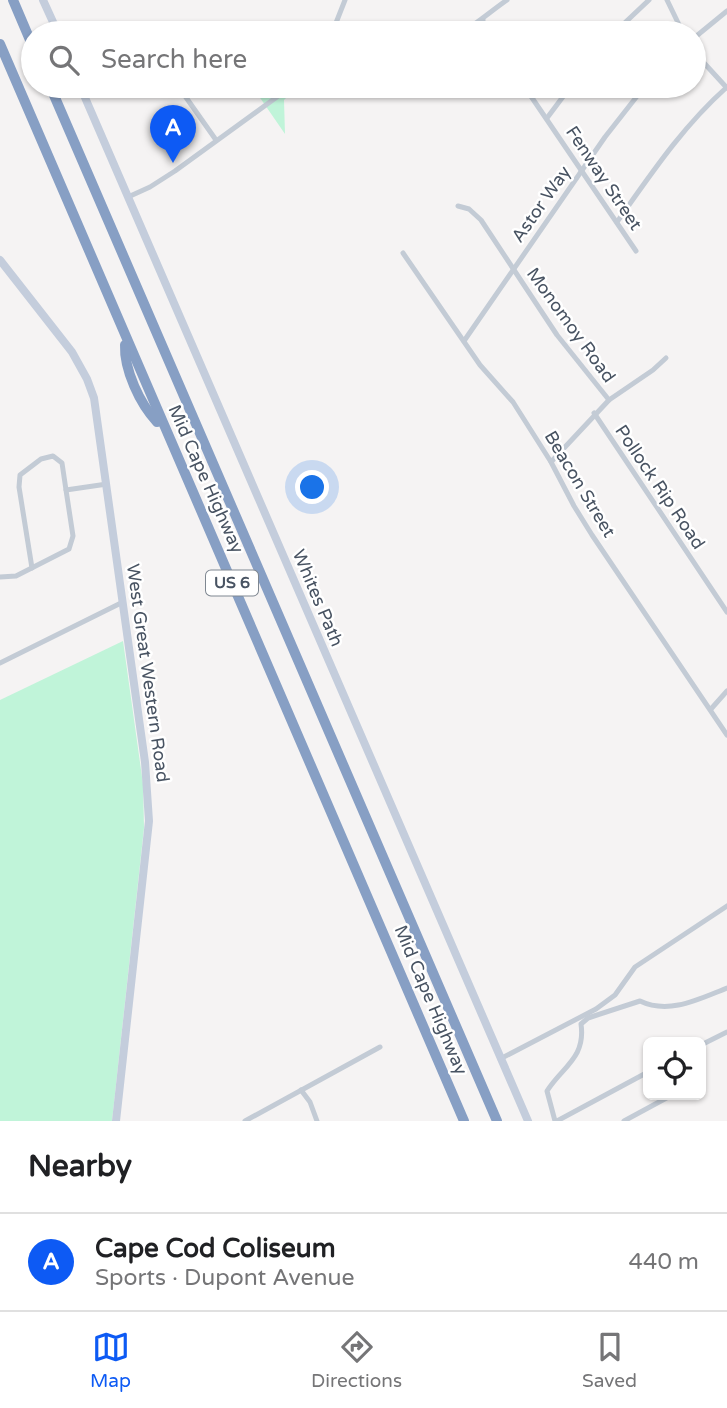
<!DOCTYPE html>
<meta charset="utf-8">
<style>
:root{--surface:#fff;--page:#f6f6f6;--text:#202124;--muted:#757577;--line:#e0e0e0;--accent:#0d5af4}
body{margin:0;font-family:"Varela Round",sans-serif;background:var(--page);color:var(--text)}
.controls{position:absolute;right:21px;bottom:21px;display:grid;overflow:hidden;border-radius:10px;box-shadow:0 2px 5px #0004}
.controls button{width:63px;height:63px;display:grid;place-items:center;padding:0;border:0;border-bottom:2px solid var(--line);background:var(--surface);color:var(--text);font:35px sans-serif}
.you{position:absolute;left:313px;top:488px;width:24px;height:24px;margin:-18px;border:5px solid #fff;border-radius:50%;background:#1a73e8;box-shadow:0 0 0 10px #1a73e833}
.badge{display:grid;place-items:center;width:46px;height:46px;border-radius:50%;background:var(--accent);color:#fff;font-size:23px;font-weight:700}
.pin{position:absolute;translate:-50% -58px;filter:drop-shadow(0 2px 4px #0008)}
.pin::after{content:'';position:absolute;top:37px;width:24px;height:21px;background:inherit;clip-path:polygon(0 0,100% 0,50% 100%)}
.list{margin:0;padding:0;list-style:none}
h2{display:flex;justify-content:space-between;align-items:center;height:91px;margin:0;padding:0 28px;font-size:30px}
h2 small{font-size:23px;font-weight:400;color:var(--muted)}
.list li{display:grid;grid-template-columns:46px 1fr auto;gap:21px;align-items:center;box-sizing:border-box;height:98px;padding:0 28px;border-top:2px solid var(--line)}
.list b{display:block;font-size:26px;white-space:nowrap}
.list p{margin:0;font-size:23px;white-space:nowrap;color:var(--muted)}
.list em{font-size:23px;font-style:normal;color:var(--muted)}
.icon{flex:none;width:38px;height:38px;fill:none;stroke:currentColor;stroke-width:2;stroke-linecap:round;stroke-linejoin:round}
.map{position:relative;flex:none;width:727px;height:1121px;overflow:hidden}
.search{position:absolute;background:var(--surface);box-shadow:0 2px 5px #0004;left:21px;right:21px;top:21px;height:77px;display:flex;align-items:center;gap:18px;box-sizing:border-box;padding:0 24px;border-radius:38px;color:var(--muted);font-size:26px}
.sheet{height:189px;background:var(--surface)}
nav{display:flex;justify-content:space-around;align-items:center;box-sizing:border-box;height:98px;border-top:2px solid var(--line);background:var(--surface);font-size:19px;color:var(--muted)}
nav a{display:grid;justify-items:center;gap:4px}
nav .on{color:var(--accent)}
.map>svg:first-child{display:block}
.green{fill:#c0f4d9}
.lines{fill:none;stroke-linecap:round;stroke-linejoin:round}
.street{stroke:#c3cbd5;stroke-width:5}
.secondary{stroke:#c4cddc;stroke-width:8}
.highway{stroke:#879fc4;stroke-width:10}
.labels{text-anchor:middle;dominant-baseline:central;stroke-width:5;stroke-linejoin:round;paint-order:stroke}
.shield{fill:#fff;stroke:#7f8791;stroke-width:2}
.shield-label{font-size:16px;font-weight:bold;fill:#485362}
.street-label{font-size:18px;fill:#485362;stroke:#fff}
</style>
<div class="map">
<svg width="727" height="1121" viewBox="0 0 727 1121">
<rect width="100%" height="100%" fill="#f5f3f3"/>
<g class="green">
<path d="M 252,86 L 264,86 L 266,89 L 271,86 L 298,86 L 284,100 L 285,134 Z"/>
<path d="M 123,641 L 143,784 L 144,828 L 112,1121 L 0,1121 L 0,700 Z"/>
</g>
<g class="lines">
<g class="street">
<path d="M 667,0 L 683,33"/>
<path d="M 483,20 L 483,24 L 489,33"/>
<path d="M 332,33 L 345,0"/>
<path d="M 461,33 C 478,23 491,11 507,0"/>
<path d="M 614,33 L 649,0"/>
<path d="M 694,38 L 727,11"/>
<path d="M 694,52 L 727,88"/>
<path d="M 178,86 L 216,140"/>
<path d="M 524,86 L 636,251"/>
<path d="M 547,118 L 571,86"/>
<path d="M 128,197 L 150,187 L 175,171 L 292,86"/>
<path d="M 458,206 L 469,209 L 481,220 L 557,335 L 609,400"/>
<path d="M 617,222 C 651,174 683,126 727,87"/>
<path d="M 403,253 L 480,365 L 513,402 L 551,462 L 574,506 L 592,535 L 727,735"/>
<path d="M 464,341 L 605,137 L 645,86"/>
<path d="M 594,413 L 727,612"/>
<path d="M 551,462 L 609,400 L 653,370 L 666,358"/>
<path d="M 32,568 L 19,487 L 20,475 L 41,459 L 53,456 L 62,463 L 66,490"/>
<path d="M 0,577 L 16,576 L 69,549 L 73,536 L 66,490 L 107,484"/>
<path d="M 0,663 L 123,602"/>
<path d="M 711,709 L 727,691"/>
<path d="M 701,1045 L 727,1032"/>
<path d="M 500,1059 L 596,1009 L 615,995 L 635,967 L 727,906"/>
<path d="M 301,1090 L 310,1102 L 317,1121"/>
<path d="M 245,1121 L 380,1047"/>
<path d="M 555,1121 L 547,1091 C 562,1067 586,1058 581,1024 L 588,1018 L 640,1001 C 669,1015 699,999 727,988"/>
<path d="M 557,1121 L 648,1072"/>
<path d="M 624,1121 L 672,1095"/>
</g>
<g class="secondary">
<path d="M 43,0 L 58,33"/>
<path d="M 80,86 L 528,1121"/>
<path d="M 0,260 L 72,352 L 87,379 L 94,398 L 145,762 L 149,821 L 116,1121"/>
</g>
<g class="highway">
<path d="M 13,0 L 33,47"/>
<path d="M 0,44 C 155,403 309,762 464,1121"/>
<path d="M 50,86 L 497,1121"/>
<path d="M 125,345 C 124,370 140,404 157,422"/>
</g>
</g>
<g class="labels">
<rect class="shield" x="206" y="570.5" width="52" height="25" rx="5"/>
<g class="shield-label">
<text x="232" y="583">US 6</text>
</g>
<g class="street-label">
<text transform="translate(604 178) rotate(56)">Fenway Street</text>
<text transform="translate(541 204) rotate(-55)">Astor Way</text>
<text transform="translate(571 325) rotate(54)">Monomoy Road</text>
<text transform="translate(206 479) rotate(66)">Mid Cape Highway</text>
<text transform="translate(580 484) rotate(59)">Beacon Street</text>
<text transform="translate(660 487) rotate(56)">Pollock Rip Road</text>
<text transform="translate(318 598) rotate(67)">Whites Path</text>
<text transform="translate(148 673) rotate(82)">West Great Western Road</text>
<text transform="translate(431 1000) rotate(67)">Mid Cape Highway</text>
</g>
</g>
</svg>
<div class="controls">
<button><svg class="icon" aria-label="locate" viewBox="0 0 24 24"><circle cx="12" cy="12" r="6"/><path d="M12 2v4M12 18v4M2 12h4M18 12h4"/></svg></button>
</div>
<div class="you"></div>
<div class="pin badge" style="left:173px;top:163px">A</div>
<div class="search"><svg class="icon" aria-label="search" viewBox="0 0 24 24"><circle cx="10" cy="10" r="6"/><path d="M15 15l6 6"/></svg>Search here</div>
</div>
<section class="sheet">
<h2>Nearby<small></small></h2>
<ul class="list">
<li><span class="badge">A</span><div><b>Cape Cod Coliseum</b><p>Sports · Dupont Avenue</p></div><em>440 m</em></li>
</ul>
</section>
<nav>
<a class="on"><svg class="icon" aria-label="map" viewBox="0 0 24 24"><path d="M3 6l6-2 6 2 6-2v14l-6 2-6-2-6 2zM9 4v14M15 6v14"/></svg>Map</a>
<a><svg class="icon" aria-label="directions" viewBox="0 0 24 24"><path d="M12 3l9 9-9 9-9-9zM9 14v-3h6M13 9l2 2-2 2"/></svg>Directions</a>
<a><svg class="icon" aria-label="saved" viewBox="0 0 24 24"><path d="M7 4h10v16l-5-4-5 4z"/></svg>Saved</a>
</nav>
